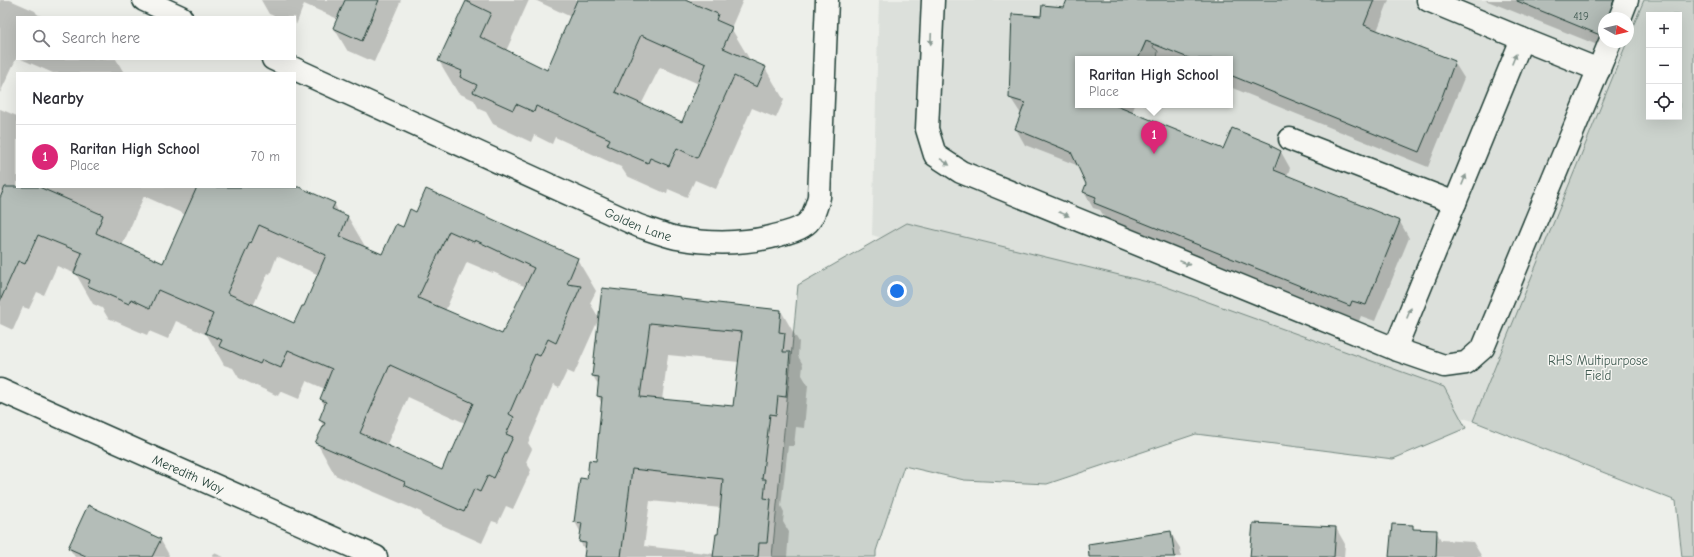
<!DOCTYPE html>
<meta charset="utf-8">
<style>
:root{--surface:#fff;--page:#f2f2f3;--text:#2b2b33;--muted:#7c7c81;--line:#e1e1e2;--accent:#db2777}
body{margin:0;font-family:"Comic Neue",sans-serif;background:var(--page);color:var(--text)}
.controls{position:absolute;right:12px;top:12px;display:grid;overflow:hidden;border-radius:0px;box-shadow:0 4px 16px #0002}
.controls button{width:36px;height:36px;display:grid;place-items:center;padding:0;border:0;border-bottom:1px solid var(--line);background:var(--surface);color:var(--text);font:20px sans-serif}
.compass{position:absolute;left:1598px;top:12px;width:36px;height:36px;border-radius:50%;background:var(--surface);box-shadow:0 4px 16px #0002;rotate:98deg}
.you{position:absolute;left:897px;top:291px;width:14px;height:14px;margin:-10px;border:3px solid #fff;border-radius:50%;background:#1a73e8;box-shadow:0 0 0 6px #1a73e833}
.badge{display:grid;place-items:center;width:26px;height:26px;border-radius:50%;background:var(--accent);color:#fff;font-size:13px;font-weight:700}
.pin{position:absolute;translate:-50% -33px;filter:drop-shadow(0 1px 2px #0008)}
.pin::after{content:'';position:absolute;top:21px;width:14px;height:12px;background:inherit;clip-path:polygon(0 0,100% 0,50% 100%)}
.popup{position:absolute;left:1075px;top:56px;width:158px;height:52px;box-sizing:border-box;display:grid;place-content:center;border-radius:0px;background:var(--surface);filter:drop-shadow(0 1px 3px #0005);font-size:13px;white-space:nowrap;color:var(--muted)}
.popup b{font-size:15px;color:var(--text)}
.popup::after{content:'';position:absolute;left:50%;top:100%;margin-left:-8px;border:8px solid transparent;border-top-color:var(--surface)}
.list{margin:0;padding:0;list-style:none}
h2{display:flex;justify-content:space-between;align-items:center;height:52px;margin:0;padding:0 16px;font-size:17px}
h2 small{font-size:13px;font-weight:400;color:var(--muted)}
.list li{display:grid;grid-template-columns:26px 1fr auto;gap:12px;align-items:center;box-sizing:border-box;height:64px;padding:0 16px;border-top:1px solid var(--line)}
.list b{display:block;font-size:15px;white-space:nowrap}
.list p{margin:0;font-size:13px;white-space:nowrap;color:var(--muted)}
.list em{font-size:13px;font-style:normal;color:var(--muted)}
.icon{flex:none;width:22px;height:22px;fill:none;stroke:currentColor;stroke-width:2;stroke-linecap:round;stroke-linejoin:round}
.map{position:relative;flex:none;width:1694px;height:557px;overflow:hidden}
.search{position:absolute;background:var(--surface);box-shadow:0 4px 16px #0002;left:16px;top:16px;width:280px;height:44px;display:flex;align-items:center;gap:10px;box-sizing:border-box;padding:0 14px;border-radius:0px;color:var(--muted);font-size:15px}
.panel{position:absolute;background:var(--surface);box-shadow:0 4px 16px #0002;left:16px;top:72px;width:280px;height:116px;border-radius:0px}
.map>svg:first-child{display:block}
.built{fill:#dce0db;fill-rule:evenodd}
.green{fill:#cbd2cc;stroke:#758880;fill-rule:evenodd}
.shadow{fill:#0003;fill-rule:evenodd}
.building{fill:#b4bdb8;stroke:#1f3d34;fill-rule:evenodd}
.lines{fill:none;stroke-linecap:round;stroke-linejoin:round}
.minor-casing{stroke:#1f3d34;stroke-width:25}
.minor{stroke:#f6f6f2;stroke-width:22}
.oneway{fill:#8a9a93}
.labels{text-anchor:middle;dominant-baseline:central;stroke-width:3;stroke-linejoin:round;paint-order:stroke}
.number-label{font-size:11px;fill:#445d55}
.street-label{font-size:13px;fill:#1f3d34;stroke:#f6f6f2}
.park-label{font-size:13px;fill:#415b52;stroke:#f6f6f2}
</style>
<div class="map">
<svg width="1694" height="557" viewBox="0 0 1694 557">
<rect width="100%" height="100%" fill="#edefea"/>
<filter id="ink" filterUnits="userSpaceOnUse"><feTurbulence type="fractalNoise" baseFrequency=".025" numOctaves="2"/><feDisplacementMap in="SourceGraphic" scale="8" xChannelSelector="R" yChannelSelector="G"/><feConvolveMatrix kernelMatrix="1 2 1 2 8 2 1 2 1" color-interpolation-filters="sRGB"/></filter>
<g filter="url(#ink)">
<path class="built" d="M 879,0 L 1644,0 L 1628,38 L 1628,18 L 1604,18 L 1604,42 L 1627,42 L 1473,421 L 872,235 ZM 1078,59 L 1230,59 L 1230,105 L 1078,105 Z"/>
<g class="green">
<path d="M 1644,0 L 1694,0 L 1694,557 L 1682,557 L 1676,501 L 1473,421 L 1627,42 L 1628,42 L 1628,38 ZM 1649,15 L 1679,15 L 1679,117 L 1649,117 Z"/>
<path d="M 1146,41 L 1154,44 L 1153,47 L 1158,51 L 1157,59 L 1138,59 Z"/>
<path d="M 907,223 L 1164,286 L 1444,387 L 1466,428 L 1393,459 L 1196,434 L 1047,484 L 964,480 L 904,466 L 876,551 L 876,557 L 772,557 L 798,285 Z"/>
</g>
<g class="shadow">
<path d="M 0,0 L 10,0 L 35,11 L 37,14 L 43,17 L 17,17 L 17,57 L 0,93 Z"/>
<path d="M 261,0 L 401,0 L 374,62 L 347,50 L 334,28 L 338,19 L 304,4 L 296,25 L 295,17 L 277,17 L 269,14 Z"/>
<path d="M 467,0 L 529,0 L 506,51 L 547,71 L 571,17 L 535,0 L 743,0 L 731,28 L 750,60 L 765,68 L 784,100 L 776,118 L 752,108 L 716,189 L 695,180 L 687,197 L 668,189 L 667,194 L 627,176 L 621,167 L 555,137 L 552,144 L 534,135 L 531,142 L 493,124 L 486,112 L 479,109 L 474,100 L 458,93 L 439,61 ZM 660,67 L 699,84 L 683,123 L 641,105 Z"/>
<path d="M 1068,0 L 1389,0 L 1377,31 L 1454,62 L 1464,78 L 1428,167 L 1230,87 L 1230,59 L 1162,59 L 1155,56 L 1154,59 L 1078,59 L 1078,105 L 1135,105 L 1132,113 L 1224,151 L 1272,148 L 1281,152 L 1290,168 L 1287,176 L 1400,222 L 1409,238 L 1375,321 L 1361,316 L 1359,321 L 1105,218 L 1100,210 L 1093,208 L 1084,192 L 1087,184 L 1079,166 L 1025,145 L 1016,129 L 1021,114 L 1010,97 L 1042,17 L 1065,8 ZM 1277,159 L 1279,159 L 1273,175 L 1271,174 Z"/>
<path d="M 1485,0 L 1630,0 L 1623,18 L 1604,18 L 1604,42 L 1610,50 Z"/>
<path d="M 21,59 L 116,59 L 124,73 L 53,73 Z"/>
<path d="M 0,109 L 17,116 L 17,187 L 295,186 L 334,203 L 339,213 L 348,217 L 366,248 L 383,255 L 403,228 L 411,211 L 577,259 L 596,291 L 590,303 L 599,318 L 574,374 L 567,371 L 559,388 L 553,385 L 528,443 L 532,449 L 526,462 L 531,470 L 513,509 L 506,506 L 498,523 L 492,521 L 482,543 L 424,517 L 421,512 L 335,475 L 317,443 L 324,427 L 320,420 L 325,407 L 321,399 L 325,389 L 307,381 L 299,399 L 280,391 L 278,396 L 239,378 L 233,368 L 224,365 L 207,335 L 176,321 L 168,339 L 149,331 L 147,335 L 108,318 L 102,308 L 93,304 L 76,274 L 57,266 L 44,295 L 37,292 L 29,309 L 23,307 L 13,330 L 0,324 ZM 144,196 L 186,215 L 164,265 L 122,246 ZM 277,256 L 319,275 L 304,308 L 295,325 L 253,306 L 268,273 L 270,274 ZM 467,262 L 493,273 L 493,272 L 526,287 L 503,336 L 445,311 ZM 408,397 L 465,423 L 451,455 L 442,471 L 386,446 Z"/>
<path d="M 603,289 L 681,298 L 682,300 L 781,311 L 799,342 L 798,356 L 803,365 L 802,375 L 808,385 L 804,428 L 796,427 L 794,446 L 788,446 L 781,506 L 784,512 L 783,522 L 789,532 L 787,557 L 585,557 L 586,552 L 580,542 L 581,533 L 575,522 L 588,480 L 597,462 L 602,404 L 598,396 L 599,386 L 593,376 ZM 668,355 L 739,362 L 734,407 L 662,400 ZM 650,501 L 721,508 L 719,535 L 715,554 L 644,546 Z"/>
<path d="M 1412,526 L 1414,530 L 1436,531 L 1441,540 L 1473,542 L 1482,557 L 1390,557 Z"/>
<path d="M 1336,528 L 1345,544 L 1344,557 L 1252,557 Z"/>
<path d="M 1170,532 L 1180,548 L 1181,557 L 1094,557 Z"/>
<path d="M 160,539 L 169,555 L 168,557 L 75,557 L 69,548 Z"/>
<path d="M 214,553 L 224,557 L 212,557 Z"/>
</g>
<g class="building">
<path d="M 345,0 L 379,0 L 362,41 L 333,28 Z"/>
<path d="M 577,0 L 685,0 L 718,14 L 716,20 L 732,27 L 723,48 L 766,67 L 757,87 L 734,76 L 697,158 L 677,148 L 669,166 L 650,158 L 648,163 L 607,145 L 610,139 L 536,106 L 534,112 L 516,104 L 513,110 L 473,92 L 477,85 L 460,77 L 462,71 L 438,61 L 466,1 L 491,13 L 480,37 L 547,70 ZM 641,35 L 706,64 L 682,122 L 615,92 Z"/>
<path d="M 1067,0 L 1374,0 L 1364,25 L 1455,61 L 1442,97 L 1419,152 L 1230,75 L 1230,59 L 1191,59 L 1146,41 L 1138,59 L 1078,59 L 1078,105 L 1114,105 L 1223,149 L 1232,128 L 1271,144 L 1271,146 L 1281,151 L 1274,170 L 1400,221 L 1366,305 L 1352,301 L 1350,306 L 1094,203 L 1096,197 L 1083,192 L 1086,184 L 1071,152 L 1015,129 L 1025,103 L 1009,98 L 1012,14 L 1041,16 L 1042,5 L 1064,7 Z"/>
<path d="M 1517,0 L 1614,0 L 1608,18 L 1604,18 L 1604,29 L 1600,35 L 1517,1 Z"/>
<path d="M 5,187 L 39,187 L 103,215 L 96,233 L 163,263 L 197,187 L 299,187 L 335,203 L 332,209 L 348,216 L 340,236 L 382,254 L 396,224 L 403,227 L 410,209 L 416,212 L 426,189 L 578,258 L 567,284 L 581,286 L 556,343 L 548,339 L 540,356 L 535,354 L 509,414 L 514,417 L 506,434 L 513,437 L 494,478 L 488,475 L 480,492 L 474,489 L 464,512 L 404,485 L 405,482 L 315,443 L 325,423 L 319,420 L 326,402 L 320,399 L 332,369 L 288,350 L 281,368 L 262,360 L 260,364 L 219,346 L 222,340 L 205,333 L 213,314 L 158,290 L 150,308 L 131,299 L 129,304 L 88,286 L 90,280 L 74,273 L 82,253 L 38,235 L 25,264 L 18,261 L 0,301 L 0,198 ZM 259,225 L 326,255 L 304,306 L 302,306 L 294,323 L 227,293 L 250,242 L 251,243 ZM 449,231 L 474,242 L 475,240 L 534,268 L 502,334 L 418,298 ZM 390,365 L 473,403 L 451,454 L 449,453 L 442,470 L 360,433 Z"/>
<path d="M 602,288 L 681,297 L 681,299 L 781,310 L 779,332 L 785,333 L 783,352 L 790,352 L 786,397 L 778,396 L 776,415 L 770,414 L 762,479 L 766,479 L 764,498 L 771,499 L 767,543 L 759,543 L 758,557 L 713,557 L 716,534 L 718,534 L 723,479 L 632,469 L 621,557 L 584,557 L 586,543 L 579,542 L 582,523 L 574,522 L 580,478 L 587,479 L 589,460 L 596,461 L 602,397 L 597,396 L 599,377 L 592,376 ZM 650,323 L 742,332 L 733,406 L 640,397 Z"/>
<path d="M 88,505 L 161,539 L 152,557 L 88,557 L 68,548 Z"/>
<path d="M 1253,523 L 1336,527 L 1334,557 L 1250,557 Z"/>
<path d="M 1392,524 L 1413,525 L 1413,529 L 1437,530 L 1436,557 L 1389,557 Z"/>
<path d="M 1171,531 L 1175,557 L 1089,557 L 1088,544 Z"/>
</g>
<g class="lines">
<g class="minor-casing">
<g id="minor">
<path d="M 144,0 L 181,17"/>
<path d="M 933,0 L 927,129 L 935,155 L 961,172 L 1395,349 L 1444,366 L 1466,363 L 1483,348 L 1610,42"/>
<path d="M 1428,0 L 1522,39"/>
<path d="M 1620,18 L 1627,0"/>
<path id="s1" d="M 273,59 L 639,226 C 651,230 664,235 677,238 C 708,244 740,244 771,237 C 781,234 794,232 803,226 C 813,221 816,207 819,197 L 827,0"/>
<path d="M 1290,139 L 1455,203"/>
<path d="M 1395,349 L 1522,39 L 1599,70"/>
<path id="s2" d="M 0,390 L 376,557"/>
</g>
</g>
<use href="#minor" class="minor"/>
</g>
<defs><path id="oneway-solid" d="M-6-.8H1V-3.2L6.5 0L1 3.2V.8H-6Z"/></defs>
<g class="oneway">
<use href="#oneway-solid" transform="translate(931 39) rotate(93)"/>
<use href="#oneway-solid" transform="translate(1514 59) rotate(-68)"/>
<use href="#oneway-solid" transform="translate(945 162) rotate(34)"/>
<use href="#oneway-solid" transform="translate(1464 180) rotate(-68)"/>
<use href="#oneway-solid" transform="translate(1064 214) rotate(22)"/>
<use href="#oneway-solid" transform="translate(1185 263) rotate(22)"/>
<use href="#oneway-solid" transform="translate(1409 313) rotate(-68)"/>
</g>
</g>
<g class="labels">
<g class="number-label">
<text x="1581" y="16">419</text>
</g>
<g class="street-label">
<text stroke="none"><textPath href="#s1" startOffset="401">Golden Lane</textPath></text>
<text stroke="none"><textPath href="#s2" startOffset="206">Meredith Way</textPath></text>
</g>
<g class="park-label">
<text x="1598" y="360">RHS Multipurpose<tspan x="1598" dy="15">Field</tspan></text>
</g>
</g>
</svg>
<div class="controls">
<button>+</button>
<button>−</button>
<button><svg class="icon" aria-label="locate" viewBox="0 0 24 24"><circle cx="12" cy="12" r="6"/><path d="M12 2v4M12 18v4M2 12h4M18 12h4"/></svg></button>
</div>
<svg class="compass" viewBox="-18 -18 36 36"><path d="M0-13l5 13h-10z" fill="#e53935"/><path d="M0 13l5-13h-10z" fill="#7c7c81"/></svg>
<div class="you"></div>
<div class="pin badge" style="left:1154px;top:154px">1</div>
<div class="popup"><b>Raritan High School</b>Place</div>
<div class="search"><svg class="icon" aria-label="search" viewBox="0 0 24 24"><circle cx="10" cy="10" r="6"/><path d="M15 15l6 6"/></svg>Search here</div>
<section class="panel">
<h2>Nearby<small></small></h2>
<ul class="list">
<li><span class="badge">1</span><div><b>Raritan High School</b><p>Place</p></div><em>70 m</em></li>
</ul>
</section>
</div>
